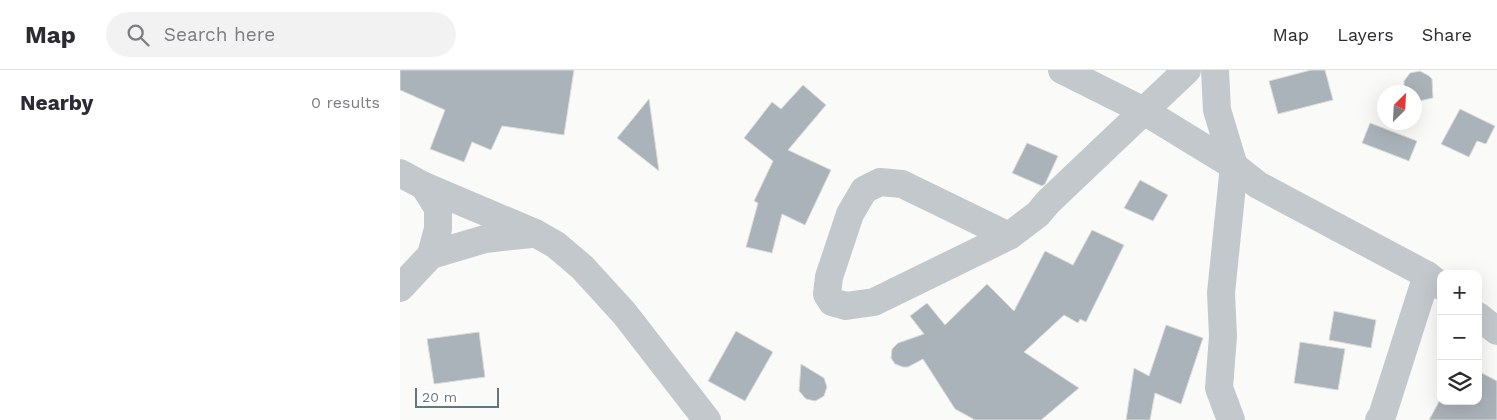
<!DOCTYPE html>
<meta charset="utf-8">
<style>
:root{--surface:#fff;--page:#f2f2f3;--text:#2b2b33;--muted:#7c7c81;--line:#e1e1e2}
body{margin:0;font-family:"Work Sans",sans-serif;background:var(--page);color:var(--text)}
.controls{position:absolute;right:15px;bottom:15px;display:grid;overflow:hidden;border-radius:10px;box-shadow:0 5px 20px #0002}
.controls button{width:45px;height:45px;display:grid;place-items:center;padding:0;border:0;border-bottom:1px solid var(--line);background:var(--surface);color:var(--text);font:25px sans-serif}
.compass{position:absolute;left:977px;top:15px;width:45px;height:45px;border-radius:50%;background:var(--surface);box-shadow:0 5px 20px #0002;rotate:24deg}
.scale{position:absolute;left:15px;bottom:12px;width:84px;box-sizing:border-box;padding-left:5px;border:2px solid #657683;border-top:0;font-size:14px;line-height:18px;white-space:nowrap;color:#657683;-webkit-text-stroke:4px #fff;paint-order:stroke}
.list{margin:0;padding:0;list-style:none}
h2{display:flex;justify-content:space-between;align-items:center;height:65px;margin:0;padding:0 20px;font-size:21px}
h2 small{font-size:16px;font-weight:400;color:var(--muted)}
.icon{flex:none;width:28px;height:28px;fill:none;stroke:currentColor;stroke-width:2;stroke-linecap:round;stroke-linejoin:round}
.map{position:relative;flex:none;width:1097px;height:350px;overflow:hidden}
header{display:flex;align-items:center;gap:30px;box-sizing:border-box;height:70px;padding:0 25px;background:var(--surface);border-bottom:1px solid var(--line)}
header strong{font-size:24px}
nav{display:flex;gap:28px;margin-inline-start:auto;font-size:18px}
.search{width:350px;height:45px;background:var(--page);display:flex;align-items:center;gap:12px;box-sizing:border-box;padding:0 18px;border-radius:28px;color:var(--muted);font-size:19px}
main{display:flex}
aside{flex:1;background:var(--surface)}
.map>svg:first-child{display:block}
.building{fill:#aab3b9;stroke:#dcdcda}
.lines{fill:none;stroke-linecap:round;stroke-linejoin:round}
.minor{stroke:#c3c8cc;stroke-width:28}
</style>
<header>
<strong>Map</strong>
<div class="search"><svg class="icon" aria-label="search" viewBox="0 0 24 24"><circle cx="10" cy="10" r="6"/><path d="M15 15l6 6"/></svg>Search here</div>
<nav><a>Map</a><a>Layers</a><a>Share</a></nav>
</header>
<main>
<aside>
<h2>Nearby<small>0 results</small></h2>
<ul class="list">
</ul>
</aside>
<div class="map">
<svg width="1097" height="350" viewBox="0 0 1097 350">
<rect width="100%" height="100%" fill="#fafaf8"/>
<g class="building">
<path d="M 0,0 L 174,0 L 164,65 L 102,56 L 91,80 L 72,72 L 64,92 L 30,79 L 45,40 L 0,20 Z"/>
<path d="M 911,0 L 925,0 L 933,30 L 878,44 L 869,11 Z"/>
<path d="M 1020,1 L 1029,6 L 1032,9 L 1033,28 L 1014,32 L 1014,22 L 1005,22 L 1004,21 L 1004,11 L 1010,3 Z"/>
<path d="M 403,15 L 426,35 L 388,80 L 431,100 L 405,155 L 382,144 L 372,183 L 346,177 L 358,133 L 354,131 L 373,91 L 344,68 L 372,32 L 381,39 Z"/>
<path d="M 249,29 L 259,101 L 217,68 Z"/>
<path d="M 1060,39 L 1095,56 L 1086,74 L 1077,71 L 1069,87 L 1041,74 Z"/>
<path d="M 970,53 L 1017,71 L 1009,91 L 962,73 Z"/>
<path d="M 627,73 L 658,86 L 645,114 L 642,116 L 612,103 Z"/>
<path d="M 740,110 L 768,125 L 753,151 L 724,138 Z"/>
<path d="M 692,160 L 724,175 L 686,252 L 680,249 L 678,253 L 664,245 L 624,282 L 679,318 L 641,350 L 575,350 L 555,339 L 523,289 L 508,297 L 503,297 L 495,294 L 491,288 L 492,279 L 498,273 L 524,264 L 510,246 L 527,233 L 545,255 L 587,214 L 614,241 L 645,181 L 673,195 Z"/>
<path d="M 934,241 L 976,250 L 971,278 L 929,270 Z"/>
<path d="M 766,255 L 803,268 L 781,334 L 755,323 L 750,350 L 726,350 L 734,298 L 749,306 Z"/>
<path d="M 336,261 L 373,282 L 345,331 L 308,311 Z"/>
<path d="M 79,262 L 85,307 L 34,314 L 27,269 Z"/>
<path d="M 900,272 L 945,279 L 938,320 L 894,313 Z"/>
<path d="M 401,294 L 424,308 L 427,317 L 424,326 L 419,329 L 415,331 L 406,329 L 399,321 Z"/>
<path d="M 1078,301 L 1097,311 L 1097,350 L 1029,350 L 1041,328 L 1041,331 L 1078,331 Z"/>
</g>
<g class="lines">
<g class="minor">
<path d="M 662,0 L 744,41 L 834,96 L 858,115 L 1027,205 L 1041,216"/>
<path d="M 815,0 L 817,40 L 834,96 L 821,223 L 823,266 L 819,318 L 831,350"/>
<path d="M 0,103 L 24,116 L 135,163 L 156,175 L 182,197 L 224,243 L 307,350"/>
<path d="M 24,116 L 38,138 L 38,159 L 31,185"/>
<path d="M 609,166 L 502,114 L 480,112 L 464,120 L 450,144 L 429,207 L 427,224 L 432,232 L 446,236 L 474,232 L 609,166 L 638,144 L 648,132 L 787,0"/>
<path d="M 0,218 L 31,185 L 85,169 L 131,164"/>
<path d="M 1078,246 L 1097,261"/>
<path d="M 979,350 L 982,346 L 1027,205"/>
</g>
</g>
</svg>
<div class="controls">
<button>+</button>
<button>−</button>
<button><svg class="icon" aria-label="layers" viewBox="0 0 24 24"><path d="M12 4l9 5-9 5-9-5zM3 14l9 5 9-5"/></svg></button>
</div>
<svg class="compass" viewBox="-18 -18 36 36"><path d="M0-13l5 13h-10z" fill="#e53935"/><path d="M0 13l5-13h-10z" fill="#7c7c81"/></svg>
<div class="scale">20 m</div>
</div>
</main>
